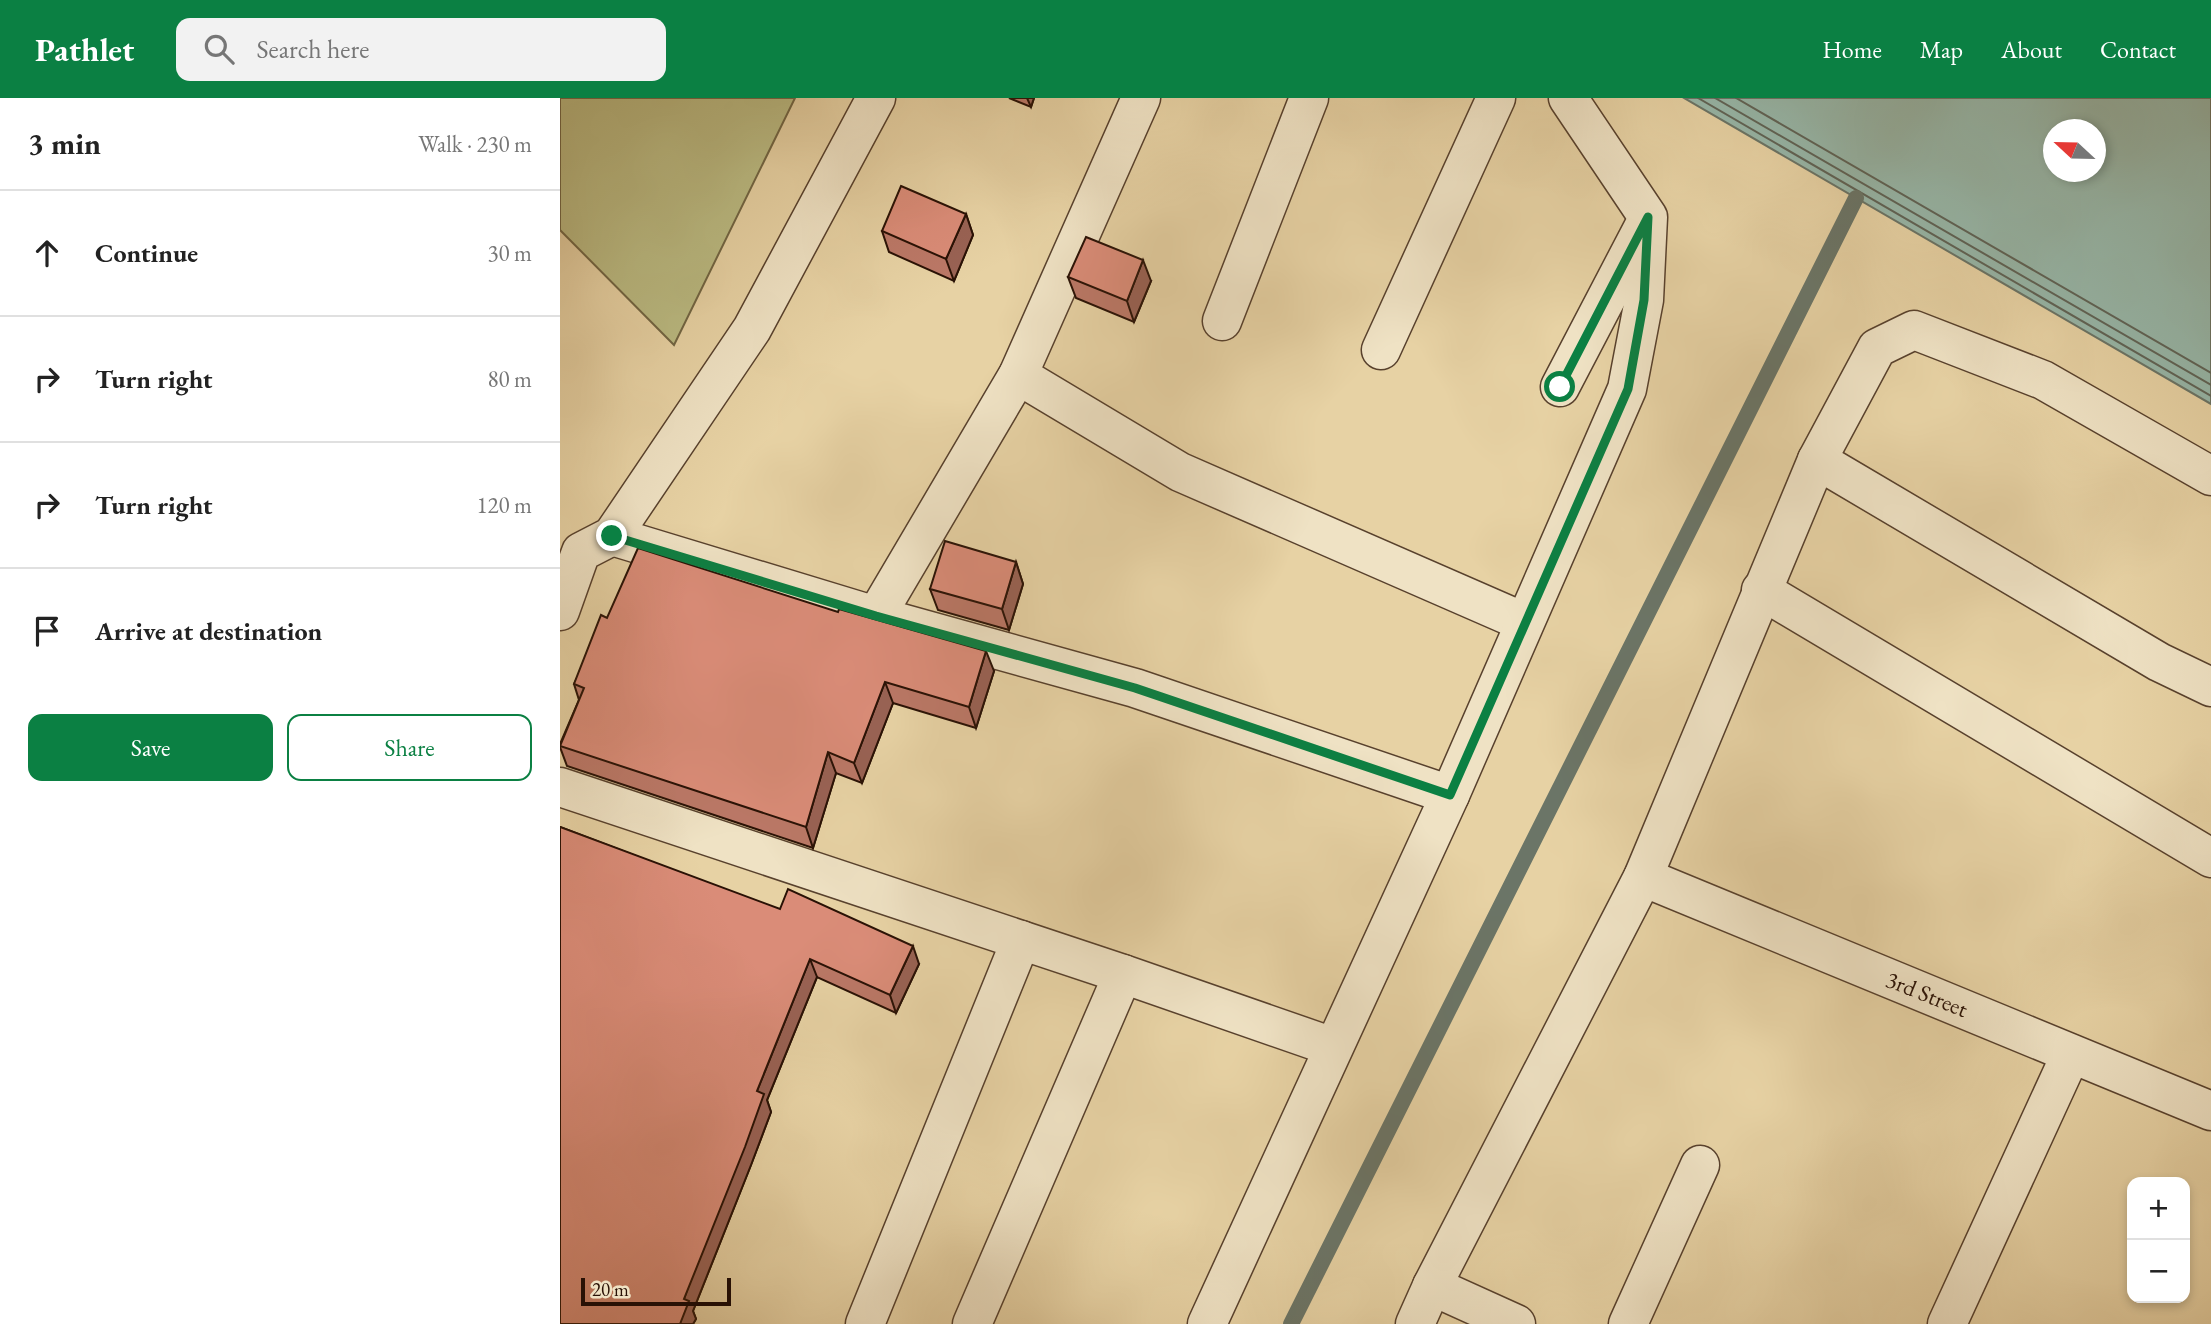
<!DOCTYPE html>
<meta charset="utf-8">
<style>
:root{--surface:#fff;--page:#f2f2f2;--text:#222;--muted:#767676;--line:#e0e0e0;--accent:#0b8043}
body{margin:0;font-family:"EB Garamond",serif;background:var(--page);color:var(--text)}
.controls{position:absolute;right:21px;bottom:21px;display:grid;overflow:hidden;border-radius:14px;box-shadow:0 4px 10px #0003}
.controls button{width:63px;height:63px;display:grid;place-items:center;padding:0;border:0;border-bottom:2px solid var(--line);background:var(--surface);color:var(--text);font:35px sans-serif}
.compass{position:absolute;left:1483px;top:21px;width:63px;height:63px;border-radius:50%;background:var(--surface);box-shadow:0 4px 10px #0003;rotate:292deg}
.scale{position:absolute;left:21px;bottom:18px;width:150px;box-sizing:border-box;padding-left:7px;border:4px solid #291105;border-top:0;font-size:19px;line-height:24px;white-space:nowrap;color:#291105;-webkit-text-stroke:5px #efe2c4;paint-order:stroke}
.stop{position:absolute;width:21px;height:21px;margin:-16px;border:5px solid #0b8043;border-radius:50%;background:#fff}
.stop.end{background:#0b8043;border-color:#fff;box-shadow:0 2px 7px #0008}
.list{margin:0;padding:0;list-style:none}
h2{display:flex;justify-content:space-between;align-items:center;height:91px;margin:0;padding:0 28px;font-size:30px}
h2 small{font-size:23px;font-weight:400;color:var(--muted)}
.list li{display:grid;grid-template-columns:46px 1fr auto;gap:21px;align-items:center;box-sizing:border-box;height:126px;padding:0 28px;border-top:2px solid var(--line)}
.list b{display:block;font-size:26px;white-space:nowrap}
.list em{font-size:23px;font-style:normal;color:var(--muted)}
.actions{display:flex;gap:14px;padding:21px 28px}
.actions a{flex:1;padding:16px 0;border:2px solid var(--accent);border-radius:14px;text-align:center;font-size:24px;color:var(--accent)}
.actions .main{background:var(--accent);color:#fff}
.icon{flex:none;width:38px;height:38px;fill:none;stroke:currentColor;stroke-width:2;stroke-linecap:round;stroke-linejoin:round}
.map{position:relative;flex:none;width:1651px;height:1226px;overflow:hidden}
header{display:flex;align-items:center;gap:42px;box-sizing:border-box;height:98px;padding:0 35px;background:var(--accent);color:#fff}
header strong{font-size:33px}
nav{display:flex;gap:38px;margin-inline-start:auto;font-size:24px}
.search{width:490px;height:63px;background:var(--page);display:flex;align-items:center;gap:18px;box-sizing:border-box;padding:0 24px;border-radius:14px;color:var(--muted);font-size:26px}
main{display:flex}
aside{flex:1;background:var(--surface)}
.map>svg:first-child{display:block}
.green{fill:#baba82;stroke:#726644;stroke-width:2}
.water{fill:#97b7a9;stroke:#6b7567;stroke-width:2;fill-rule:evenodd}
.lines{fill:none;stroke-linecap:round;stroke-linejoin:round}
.shore{stroke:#606457;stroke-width:2}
.stream{stroke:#6b7567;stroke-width:16}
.minor-casing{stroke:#58412d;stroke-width:41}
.minor{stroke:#efe2c4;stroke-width:38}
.wall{fill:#bb7867;stroke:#291105;stroke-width:2}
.shaded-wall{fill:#996254;stroke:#291105;stroke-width:2}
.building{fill:#da8c78;stroke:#291105;stroke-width:2}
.route{stroke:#0b8043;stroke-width:9}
.labels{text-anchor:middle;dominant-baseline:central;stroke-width:6;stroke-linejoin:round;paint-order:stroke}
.street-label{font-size:23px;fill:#291105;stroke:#efe2c4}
</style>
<header>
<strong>Pathlet</strong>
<div class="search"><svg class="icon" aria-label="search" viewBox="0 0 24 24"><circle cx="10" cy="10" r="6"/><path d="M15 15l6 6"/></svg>Search here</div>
<nav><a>Home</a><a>Map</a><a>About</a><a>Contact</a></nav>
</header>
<main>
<aside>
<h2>3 min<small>Walk · 230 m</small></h2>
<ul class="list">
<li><svg class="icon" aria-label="ahead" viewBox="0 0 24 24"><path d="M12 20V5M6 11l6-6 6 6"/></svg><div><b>Continue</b></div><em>30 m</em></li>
<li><svg class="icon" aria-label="right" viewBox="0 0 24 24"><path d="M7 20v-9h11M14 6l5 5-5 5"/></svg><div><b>Turn right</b></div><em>80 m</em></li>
<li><svg class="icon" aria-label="right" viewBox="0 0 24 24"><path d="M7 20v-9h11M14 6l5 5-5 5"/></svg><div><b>Turn right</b></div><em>120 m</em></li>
<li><svg class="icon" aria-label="arrive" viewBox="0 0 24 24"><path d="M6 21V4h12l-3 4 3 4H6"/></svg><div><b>Arrive at destination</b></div></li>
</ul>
<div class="actions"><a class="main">Save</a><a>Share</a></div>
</aside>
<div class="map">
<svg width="1651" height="1226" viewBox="0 0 1651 1226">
<rect width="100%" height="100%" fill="#e7d2a4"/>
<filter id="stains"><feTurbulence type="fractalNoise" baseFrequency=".00286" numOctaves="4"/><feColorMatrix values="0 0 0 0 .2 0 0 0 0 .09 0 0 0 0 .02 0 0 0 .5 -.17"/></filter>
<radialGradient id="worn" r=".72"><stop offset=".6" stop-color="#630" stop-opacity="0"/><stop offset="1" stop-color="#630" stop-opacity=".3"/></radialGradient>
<path class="green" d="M 0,0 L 235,0 L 114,247 L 0,132 Z"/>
<path class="water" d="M 1124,0 L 1651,0 L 1651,306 ZM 1493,32 L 1535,32 L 1535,74 L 1493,74 Z"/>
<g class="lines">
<g class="shore">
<path d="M 1138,0 L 1651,298"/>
<path d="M 1155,0 L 1651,287"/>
<path d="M 1176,0 L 1651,275"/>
</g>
<path class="stream" d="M 731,1226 L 1296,100"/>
<g class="minor-casing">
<g id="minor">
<path d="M 662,223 L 749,0"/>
<path d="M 821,252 L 936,0"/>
<path d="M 458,277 L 620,374 L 964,524"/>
<path d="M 1000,289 L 1083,130"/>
<path d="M 1257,362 L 1599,564 L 1651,589"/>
<path d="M 52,438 L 316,518 L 575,590 L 890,697"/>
<path d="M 1201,492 L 1651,760"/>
<path d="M 0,513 L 21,454 L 52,438 L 192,231 L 316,0"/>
<path d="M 316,518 L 458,277 L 581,0"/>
<path d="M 0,689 L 563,876 L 773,949"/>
<path d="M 1083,779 L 1651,1013"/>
<path d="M 872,1188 L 956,1226"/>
<path d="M 305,1226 L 461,842"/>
<path d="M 412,1226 L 563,876"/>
<path d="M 647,1226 L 890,697 L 1067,291 L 1084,202 L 1088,119 L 1008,0"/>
<path d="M 855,1226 L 872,1188 L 1083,779 L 1257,362 L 1317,250 L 1354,232 L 1483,282 L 1651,378"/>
<path d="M 1068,1226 L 1140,1067"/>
<path d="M 1387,1226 L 1511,956"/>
</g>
</g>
<use href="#minor" class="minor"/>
</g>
<g class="wall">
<path d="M 449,0 L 474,0 L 471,9 Z"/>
<path d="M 406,116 L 413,137 L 394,183 L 329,154 L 322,133 Z"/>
<path d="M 508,179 L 591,183 L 574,224 L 516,200 Z"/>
<path d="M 456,464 L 463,486 L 449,532 L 378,512 L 370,491 Z"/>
<path d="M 47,520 L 434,573 L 416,630 L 333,605 L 302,685 L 276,675 L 253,750 L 7,668 L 0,649 L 0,646 L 19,602 L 14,586 Z"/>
<path d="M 0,729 L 359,866 L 336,915 L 257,879 L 207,1002 L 211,1014 L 191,1067 L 133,1213 L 136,1221 L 133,1226 Z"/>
</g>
<g class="shaded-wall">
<path d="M 467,0 L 474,0 L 471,9 Z"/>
<path d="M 406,116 L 413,137 L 394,183 L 386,161 Z"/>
<path d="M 583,162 L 591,183 L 574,224 L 567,203 Z"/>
<path d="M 456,464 L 463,486 L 449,532 L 442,511 Z"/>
<path d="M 426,553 L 434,573 L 416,630 L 409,609 Z"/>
<path d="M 325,584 L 333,605 L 302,685 L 294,665 Z"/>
<path d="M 268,654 L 276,675 L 253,750 L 246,729 Z"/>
<path d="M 353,848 L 359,866 L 336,915 L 330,897 Z"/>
<path d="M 250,861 L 257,879 L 207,1002 L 211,1014 L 191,1067 L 133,1213 L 136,1221 L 133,1226 L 120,1226 L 124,1201 L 197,993 Z"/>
</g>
<g class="building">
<path d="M 341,88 L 406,116 L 386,161 L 322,133 Z"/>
<path d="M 526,139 L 583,162 L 567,203 L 508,179 Z"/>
<path d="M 385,443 L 456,464 L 442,511 L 370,491 Z"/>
<path d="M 78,450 L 278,514 L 279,511 L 426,553 L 409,609 L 325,584 L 294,665 L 268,654 L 246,729 L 0,648 L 24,590 L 14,586 L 41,517 L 47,520 Z"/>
<path d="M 0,729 L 220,811 L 228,791 L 353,848 L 330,897 L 250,861 L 197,993 L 204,996 L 185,1049 L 124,1201 L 129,1203 L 120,1226 L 0,1226 Z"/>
</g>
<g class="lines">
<path class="route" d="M 52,438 L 316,518 L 575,590 L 890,697 L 1068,291 L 1084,202 L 1088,119 L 1000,289"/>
</g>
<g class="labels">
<g class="street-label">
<text transform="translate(1367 896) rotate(22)">3rd Street</text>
</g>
</g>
<rect width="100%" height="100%" filter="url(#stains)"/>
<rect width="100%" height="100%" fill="url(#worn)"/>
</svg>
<div class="controls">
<button>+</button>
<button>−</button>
</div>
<svg class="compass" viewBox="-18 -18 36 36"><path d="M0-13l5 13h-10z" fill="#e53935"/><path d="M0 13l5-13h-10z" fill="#767676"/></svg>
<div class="scale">20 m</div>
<div class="stop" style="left:1000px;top:289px"></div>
<div class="stop end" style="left:52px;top:438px"></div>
</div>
</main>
